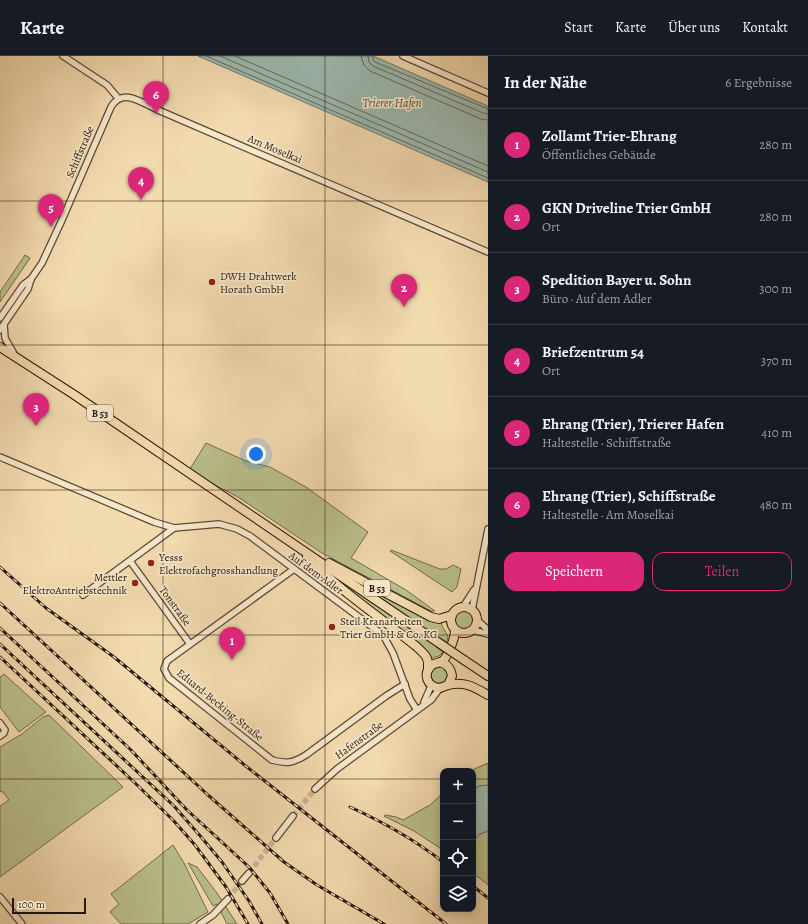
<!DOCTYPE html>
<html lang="de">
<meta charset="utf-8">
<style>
:root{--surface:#171b24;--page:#20242c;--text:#f1f3f6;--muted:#9ea1a6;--line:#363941;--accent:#db2777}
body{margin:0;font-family:Alegreya,serif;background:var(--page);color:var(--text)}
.controls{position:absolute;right:12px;bottom:12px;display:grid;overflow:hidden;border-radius:8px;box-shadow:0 2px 10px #0003}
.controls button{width:36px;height:36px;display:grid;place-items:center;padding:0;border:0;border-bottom:1px solid var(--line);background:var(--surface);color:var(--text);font:20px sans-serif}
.scale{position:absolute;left:12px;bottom:10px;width:74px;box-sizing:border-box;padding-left:4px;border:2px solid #291709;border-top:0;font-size:11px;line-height:14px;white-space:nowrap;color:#291709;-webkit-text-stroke:3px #f7e8cc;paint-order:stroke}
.you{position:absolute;left:256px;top:398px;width:14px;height:14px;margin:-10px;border:3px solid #fff;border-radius:50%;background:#1a73e8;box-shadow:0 0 0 6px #1a73e833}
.badge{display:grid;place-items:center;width:26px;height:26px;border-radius:50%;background:var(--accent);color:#fff;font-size:13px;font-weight:700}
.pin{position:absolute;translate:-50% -33px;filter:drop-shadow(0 1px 2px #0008)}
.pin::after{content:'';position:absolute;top:21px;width:14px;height:12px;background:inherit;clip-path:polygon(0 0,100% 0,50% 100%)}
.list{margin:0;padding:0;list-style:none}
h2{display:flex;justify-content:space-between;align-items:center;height:52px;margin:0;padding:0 16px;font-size:17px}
h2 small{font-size:13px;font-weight:400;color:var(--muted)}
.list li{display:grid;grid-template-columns:26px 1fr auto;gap:12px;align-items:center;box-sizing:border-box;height:72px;padding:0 16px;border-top:1px solid var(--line)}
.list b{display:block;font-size:15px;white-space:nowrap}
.list p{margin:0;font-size:13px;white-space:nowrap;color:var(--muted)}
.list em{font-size:13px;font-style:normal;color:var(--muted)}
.actions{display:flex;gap:8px;padding:12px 16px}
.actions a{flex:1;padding:9px 0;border:1px solid var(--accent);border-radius:12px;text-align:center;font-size:14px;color:var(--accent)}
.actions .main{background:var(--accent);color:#fff}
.icon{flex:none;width:22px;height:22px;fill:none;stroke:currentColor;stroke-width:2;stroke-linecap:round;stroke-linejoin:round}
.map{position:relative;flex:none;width:488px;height:868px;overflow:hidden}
header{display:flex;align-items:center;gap:24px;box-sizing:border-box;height:56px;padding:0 20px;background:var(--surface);border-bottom:1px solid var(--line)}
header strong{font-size:19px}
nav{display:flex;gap:22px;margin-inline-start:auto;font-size:14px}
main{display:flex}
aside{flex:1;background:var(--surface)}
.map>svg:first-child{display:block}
.green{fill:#bac08c;stroke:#726c4a}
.water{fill:#9cbab1;stroke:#6e796e}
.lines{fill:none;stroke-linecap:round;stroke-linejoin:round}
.shore{stroke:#62685d;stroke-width:1}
.minor-tunnel{stroke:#cbb48f;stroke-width:5.5;stroke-dasharray:5.5 3;stroke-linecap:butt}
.minor-casing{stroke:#5c4833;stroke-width:8}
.primary-casing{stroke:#291709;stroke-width:10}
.minor{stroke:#f7e8cc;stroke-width:5.5}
.primary{stroke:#f3dbb0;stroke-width:8}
.rail-casing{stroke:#291709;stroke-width:3}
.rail{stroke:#f7e8cc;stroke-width:1.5;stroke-dasharray:4.5;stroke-linecap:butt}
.primary-bridge-casing{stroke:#291709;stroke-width:10;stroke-linecap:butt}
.primary-bridge{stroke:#f3dbb0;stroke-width:8}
.grid{fill:none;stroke:#291709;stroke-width:1;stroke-opacity:0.55}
.poi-dot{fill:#8f2418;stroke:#f7e8cc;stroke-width:1.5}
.labels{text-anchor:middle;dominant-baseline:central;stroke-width:3.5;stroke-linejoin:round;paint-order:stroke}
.shield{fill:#f7e8cc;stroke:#675644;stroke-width:1}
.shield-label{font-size:10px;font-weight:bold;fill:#291709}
.street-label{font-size:11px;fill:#291709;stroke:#f7e8cc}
.poi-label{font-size:11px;fill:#291709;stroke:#f7e8cc;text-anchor:start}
.water-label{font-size:12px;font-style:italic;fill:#515044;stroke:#f7e8cc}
</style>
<header>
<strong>Karte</strong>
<nav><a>Start</a><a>Karte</a><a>Über uns</a><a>Kontakt</a></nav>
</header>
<main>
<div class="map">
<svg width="488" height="868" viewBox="0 0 488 868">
<rect width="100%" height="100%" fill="#f3dbb0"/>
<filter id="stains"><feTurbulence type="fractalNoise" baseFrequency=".005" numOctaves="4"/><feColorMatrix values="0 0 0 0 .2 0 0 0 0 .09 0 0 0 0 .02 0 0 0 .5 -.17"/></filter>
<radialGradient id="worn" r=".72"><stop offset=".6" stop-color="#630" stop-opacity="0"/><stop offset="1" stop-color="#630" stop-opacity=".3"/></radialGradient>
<g class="green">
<path d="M 25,199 L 30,202 L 0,246 L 0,236 Z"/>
<path d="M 206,387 L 246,405 L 270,411 L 306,431 L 368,476 L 351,502 L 406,534 L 435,555 L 431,555 L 322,497 L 238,441 L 213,428 L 190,413 Z"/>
<path d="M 391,494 L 440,513 L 446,513 L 453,509 L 461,513 L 457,531 L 452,536 L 390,495 Z"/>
<path d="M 326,514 L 436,590 L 436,591 L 443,596 L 439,600 L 429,603 Z"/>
<path d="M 338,514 L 441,565 L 442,570 L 448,580 L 447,586 L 440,582 L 440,583 Z"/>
<circle cx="463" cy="564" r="10"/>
<path d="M 442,610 L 448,614 L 448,625 L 441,629 L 433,626 L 430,618 L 434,611 Z"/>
<path d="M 4,618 L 46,656 L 19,676 L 0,651 L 0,621 Z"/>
<path d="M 49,659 L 123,731 L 0,821 L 0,750 L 9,744 L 2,735 L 0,736 L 0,691 L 22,678 L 43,661 Z"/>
<path d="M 488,707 L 488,729 L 479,730 L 473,734 L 473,715 L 470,715 Z"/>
<path d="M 443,737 L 443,794 L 414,775 L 384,760 L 386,759 L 396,761 L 403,764 L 430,749 Z"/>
<path d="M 488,775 L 488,829 L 473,817 L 473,784 L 480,778 Z"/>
<path d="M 173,789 L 184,807 L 208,856 L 188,868 L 121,868 L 110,856 L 119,848 L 111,838 Z"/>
<path d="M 188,807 L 197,811 L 217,837 L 237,868 L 227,868 L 217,848 L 213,850 Z"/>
</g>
<g class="water">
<path d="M 198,0 L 373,0 L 488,50 L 488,126 Z"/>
<path d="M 488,729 L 488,775 L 480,778 L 473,784 L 473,734 L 479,730 Z"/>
</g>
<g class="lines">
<g class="shore">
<path d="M 206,0 L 488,122"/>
<path d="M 220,0 L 488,116"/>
<path d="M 235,0 L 488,110"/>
<path d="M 361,0 L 364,9 L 370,15 L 481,63 L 488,64"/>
<path d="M 368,0 L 369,6 L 373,10 L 483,57 L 488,58"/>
<path d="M 373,0 L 373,4 L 375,6 L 488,53"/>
</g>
<g class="minor-tunnel">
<path d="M 293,760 L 315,733"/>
<path d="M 249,817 L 276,782"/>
<path d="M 228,843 L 242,825"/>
</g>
<g class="minor-casing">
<g id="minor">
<path d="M 63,0 L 107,29 L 118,42"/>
<path d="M 403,0 L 488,37"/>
<path d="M 0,262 L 23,229 L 31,223"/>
<path d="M 4,269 L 5,282 L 14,298"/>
<path d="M 0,274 L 28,233 L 31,223 L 42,207 L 62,164 L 111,51 C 123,31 142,47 158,54 L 488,196"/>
<path d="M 0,401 L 154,466 L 174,472 L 219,468 L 237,473 L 250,480 L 383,579 L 393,597 L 410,643 L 417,654"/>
<path d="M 130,505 L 190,588"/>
<path d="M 294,513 L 167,605 L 164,613 L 169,622 L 272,704 C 287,708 293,707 306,699 L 386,640 L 405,628"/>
<path d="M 83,539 L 174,472"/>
<path d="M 463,551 L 474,534"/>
<path d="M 472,554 L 488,473"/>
<path d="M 477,564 L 488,574"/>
<path d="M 472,574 L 488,578"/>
<path d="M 424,646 L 431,630"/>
<path d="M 0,667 L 5,674 L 4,677 L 0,680"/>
<path d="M 315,733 L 337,713 L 431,644 L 440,632"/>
<path d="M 276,782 L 293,760"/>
<path d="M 242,825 L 249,817"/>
<path d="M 0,841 L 22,868"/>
<path d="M 200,868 L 213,859 L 228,843"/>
</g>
</g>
<g class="primary-casing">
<g id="primary">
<path d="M 0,291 L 73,338 L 439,587"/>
<path d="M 307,501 C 340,535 380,561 417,591 C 425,599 429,601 428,612"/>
<path d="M 329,507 L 431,561 L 439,563 L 452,559"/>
<circle cx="464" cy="564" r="13"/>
<path d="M 464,604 L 488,620"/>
<path d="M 440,606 C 448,608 451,613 452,620 L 448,629 L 440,632 C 427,631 422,618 432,609 C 435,607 438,607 441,606 C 448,602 455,582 455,574"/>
<path d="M 448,629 C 465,625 474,631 488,639"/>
</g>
</g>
<use href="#minor" class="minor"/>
<use href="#primary" class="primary"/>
<g class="rail-casing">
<g id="rail">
<path d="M 0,511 L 46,552 L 114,601 L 247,711 L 446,868"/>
<path d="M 0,547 L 208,739 L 284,806 L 317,829 L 384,868"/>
<path d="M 0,572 L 131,694 L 187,754 L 249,811 L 270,837 L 288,868"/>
<path d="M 0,588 L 174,750 L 202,782 L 222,806 L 249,845 L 262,868"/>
<path d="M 0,601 L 134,726 L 173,764 L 195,789 L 226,831 L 248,868"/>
<path d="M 350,751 C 383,766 415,784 443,806"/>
<path d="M 473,830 L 488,842"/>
</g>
</g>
<use href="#rail" class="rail"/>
<g class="primary-bridge-casing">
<path id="primary-bridge" d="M 439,587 L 464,604"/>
</g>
<use href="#primary-bridge" class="primary-bridge"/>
</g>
<path class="grid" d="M 163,0 L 163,868M 325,0 L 325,868M 0,145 L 488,145M 0,289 L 488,289M 0,434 L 488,434M 0,579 L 488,579M 0,723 L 443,723M 473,723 L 488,723"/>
<g class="poi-dot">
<circle cx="212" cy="226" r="4"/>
<circle cx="151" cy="507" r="4"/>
<circle cx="135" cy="527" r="4"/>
<circle cx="332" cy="571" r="4"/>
</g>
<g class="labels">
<g class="shield">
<rect x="87" y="349" width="26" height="16" rx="3"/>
<rect x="364" y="524" width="26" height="16" rx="3"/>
</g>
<g class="shield-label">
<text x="100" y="357">B 53</text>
<text x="377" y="532">B 53</text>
</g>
<g class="street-label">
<text transform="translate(275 93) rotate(23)">Am Moselkai</text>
<text transform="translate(80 96) rotate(-67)">Schiffstraße</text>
<text transform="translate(316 517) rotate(36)">Auf dem Adler</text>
<text transform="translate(175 550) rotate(54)">Tonstraße</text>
<text transform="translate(220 649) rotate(39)">Eduard-Becking-Straße</text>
<text transform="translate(359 684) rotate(-36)">Hafenstraße</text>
</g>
<g class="poi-label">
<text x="220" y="220">DWH Drahtwerk<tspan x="220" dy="13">Horath GmbH</tspan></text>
<text x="159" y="501">Yesss<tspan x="159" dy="13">Elektrofachgrosshandlung</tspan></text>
<text x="127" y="521" text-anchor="end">Mettler<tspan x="127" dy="13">ElektroAntriebstechnik</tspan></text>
<text x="340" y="565">Steil Kranarbeiten<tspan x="340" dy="13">Trier GmbH &amp; Co. KG</tspan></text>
</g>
<g class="water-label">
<text x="392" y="47">Trierer Hafen</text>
</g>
</g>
<rect width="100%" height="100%" filter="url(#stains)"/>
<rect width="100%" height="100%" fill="url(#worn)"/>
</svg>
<div class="controls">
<button>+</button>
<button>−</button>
<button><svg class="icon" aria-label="locate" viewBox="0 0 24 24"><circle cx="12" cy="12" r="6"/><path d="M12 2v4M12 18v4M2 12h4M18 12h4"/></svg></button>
<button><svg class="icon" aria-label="layers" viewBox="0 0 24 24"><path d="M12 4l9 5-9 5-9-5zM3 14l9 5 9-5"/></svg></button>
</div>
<div class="scale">100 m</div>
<div class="you"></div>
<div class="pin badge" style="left:232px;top:604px">1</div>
<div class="pin badge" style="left:404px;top:251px">2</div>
<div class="pin badge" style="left:36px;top:370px">3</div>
<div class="pin badge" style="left:141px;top:144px">4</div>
<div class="pin badge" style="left:51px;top:171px">5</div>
<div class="pin badge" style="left:156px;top:58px">6</div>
</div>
<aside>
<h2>In der Nähe<small>6 Ergebnisse</small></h2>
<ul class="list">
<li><span class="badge">1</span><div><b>Zollamt Trier-Ehrang</b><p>Öffentliches Gebäude</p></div><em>280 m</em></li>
<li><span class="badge">2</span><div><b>GKN Driveline Trier GmbH</b><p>Ort</p></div><em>280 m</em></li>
<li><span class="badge">3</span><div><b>Spedition Bayer u. Sohn</b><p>Büro · Auf dem Adler</p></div><em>300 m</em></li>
<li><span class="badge">4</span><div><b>Briefzentrum 54</b><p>Ort</p></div><em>370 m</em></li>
<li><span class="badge">5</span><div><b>Ehrang (Trier), Trierer Hafen</b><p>Haltestelle · Schiffstraße</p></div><em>410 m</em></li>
<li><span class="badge">6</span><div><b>Ehrang (Trier), Schiffstraße</b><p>Haltestelle · Am Moselkai</p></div><em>480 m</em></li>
</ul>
<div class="actions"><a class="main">Speichern</a><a>Teilen</a></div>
</aside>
</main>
